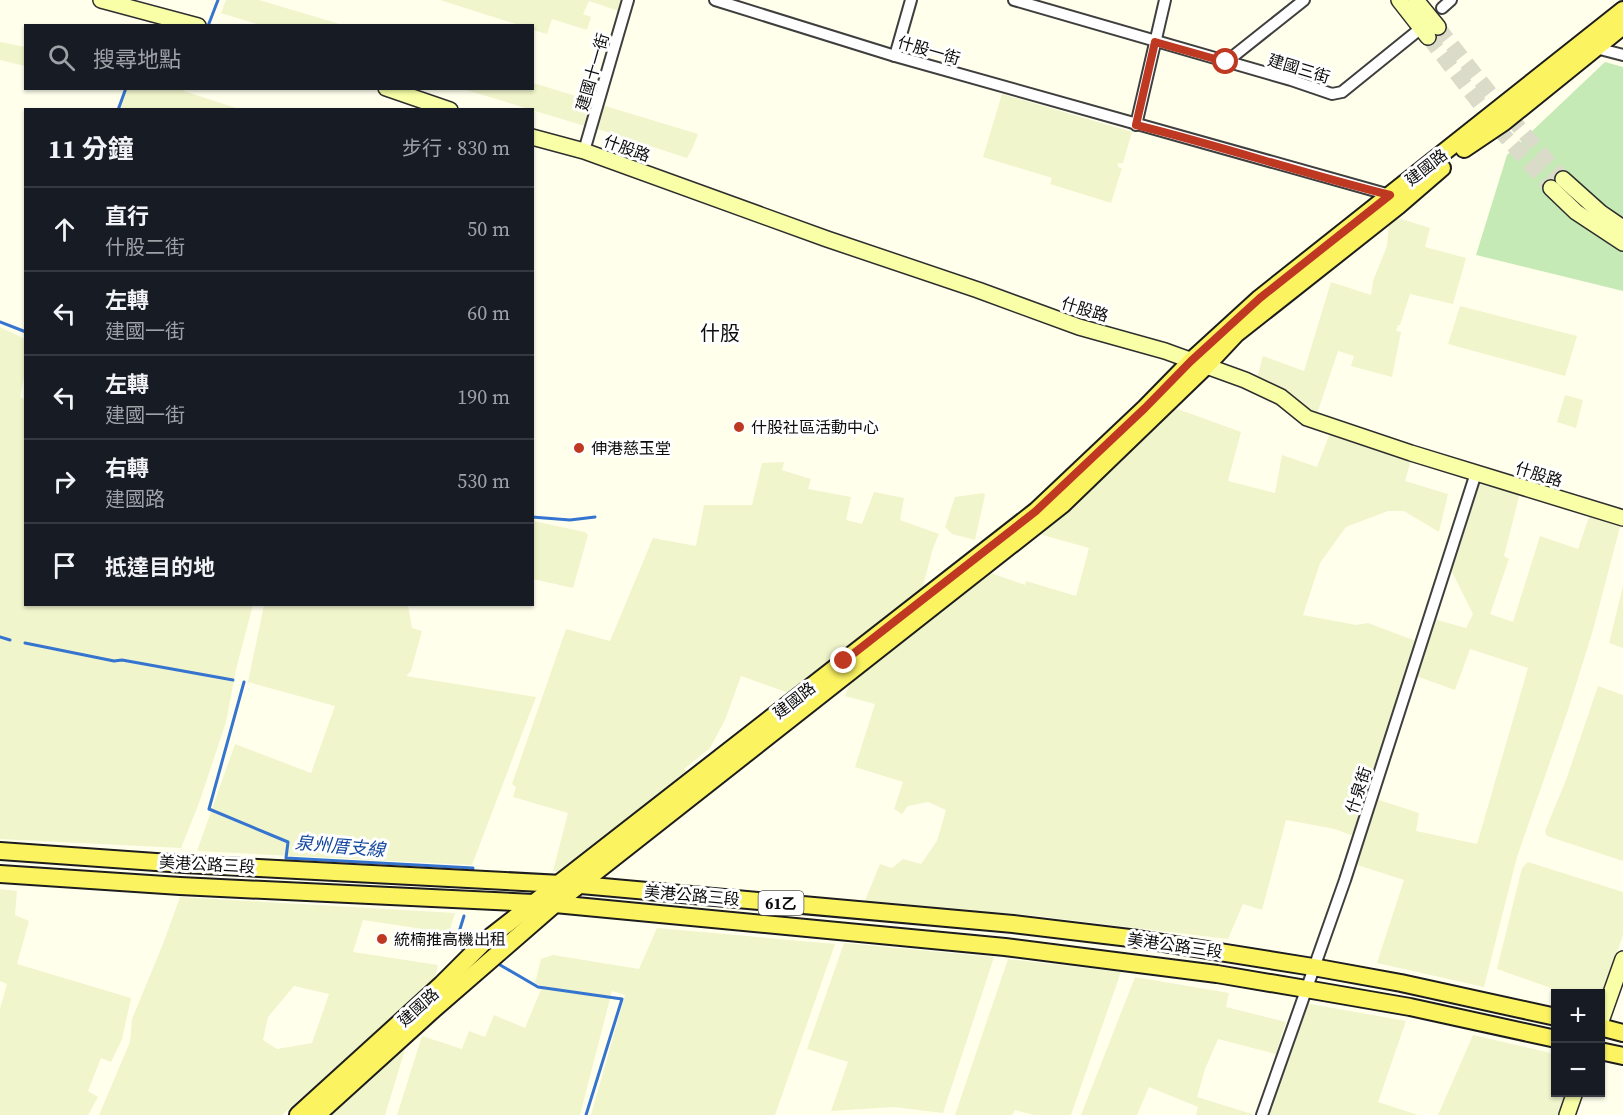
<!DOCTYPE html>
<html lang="zh-TW">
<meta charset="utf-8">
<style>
:root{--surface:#171b24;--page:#20242c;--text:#f1f3f6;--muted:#9ea1a6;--line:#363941}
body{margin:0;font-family:"Source Serif 4","Noto Sans TC",serif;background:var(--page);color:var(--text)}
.controls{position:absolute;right:18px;bottom:18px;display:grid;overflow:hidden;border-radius:0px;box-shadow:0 2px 4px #0004}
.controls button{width:54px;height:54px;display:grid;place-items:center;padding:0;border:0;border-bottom:2px solid var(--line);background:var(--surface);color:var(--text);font:30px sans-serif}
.stop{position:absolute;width:18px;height:18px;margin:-14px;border:4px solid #bf3822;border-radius:50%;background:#fff}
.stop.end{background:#bf3822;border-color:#fff;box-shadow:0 2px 6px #0008}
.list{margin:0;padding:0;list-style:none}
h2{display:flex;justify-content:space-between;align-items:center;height:78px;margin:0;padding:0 24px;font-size:26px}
h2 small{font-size:20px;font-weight:400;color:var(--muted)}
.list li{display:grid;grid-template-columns:39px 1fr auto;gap:18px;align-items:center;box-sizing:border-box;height:84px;padding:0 24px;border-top:2px solid var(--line)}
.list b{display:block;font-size:22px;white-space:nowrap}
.list p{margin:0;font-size:20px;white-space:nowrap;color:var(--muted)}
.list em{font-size:20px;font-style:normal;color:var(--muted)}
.icon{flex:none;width:33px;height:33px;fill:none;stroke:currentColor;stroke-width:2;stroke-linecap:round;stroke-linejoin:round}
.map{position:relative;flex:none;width:1623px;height:1115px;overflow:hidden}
.search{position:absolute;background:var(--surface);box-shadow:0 2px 4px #0004;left:24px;top:24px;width:510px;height:66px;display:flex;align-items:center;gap:15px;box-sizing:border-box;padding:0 21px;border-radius:0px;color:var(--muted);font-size:22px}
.panel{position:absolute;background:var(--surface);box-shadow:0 2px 4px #0004;left:24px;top:108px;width:510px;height:498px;border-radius:0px}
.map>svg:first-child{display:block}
.farmland{fill:#f1f5cc;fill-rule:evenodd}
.green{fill:#c6eab5}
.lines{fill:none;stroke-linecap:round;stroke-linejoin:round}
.stream{stroke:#3575d0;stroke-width:3}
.secondary-tunnel{stroke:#dbdbca;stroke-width:15;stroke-dasharray:15 8;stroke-linecap:butt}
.street-casing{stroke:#3f3f3f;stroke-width:14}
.secondary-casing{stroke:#2e2e2e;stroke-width:18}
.primary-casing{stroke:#1d1d1d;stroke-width:20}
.street{stroke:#fff;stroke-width:10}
.secondary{stroke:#f8ffa7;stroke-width:15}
.primary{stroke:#fbf360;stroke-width:16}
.route{stroke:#bf3822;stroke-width:8}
.poi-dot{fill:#bf3822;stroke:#fff;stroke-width:2}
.labels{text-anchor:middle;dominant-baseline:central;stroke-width:6;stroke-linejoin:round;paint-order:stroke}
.shield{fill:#fff;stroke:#555;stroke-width:1.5}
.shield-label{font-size:15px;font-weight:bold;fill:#0c0c0c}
.street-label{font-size:16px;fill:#0c0c0c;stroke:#fff}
.poi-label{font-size:16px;fill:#0c0c0c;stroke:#fff;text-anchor:start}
.water-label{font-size:18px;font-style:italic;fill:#1448a0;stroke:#fff}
.quarter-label{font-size:20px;fill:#0c0c0c;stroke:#fff}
</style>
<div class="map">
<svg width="1623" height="1115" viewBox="0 0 1623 1115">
<rect width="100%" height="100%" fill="#ffffec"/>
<g class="farmland">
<path d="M 226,0 L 259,0 L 343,25 L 260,25 L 221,13 Z"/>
<path d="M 440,0 L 626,0 L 622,12 L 589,1 L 583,14 L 591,17 L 587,30 L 552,19 L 547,34 L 533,30 L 532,26 L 519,25 Z"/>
<path d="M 0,42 L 25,47 L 25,66 L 0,60 Z"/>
<path d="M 533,83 L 596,102 L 589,123 L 585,126 L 463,89 L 532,88 Z"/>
<path d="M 126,89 L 184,89 L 184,91 L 239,109 L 119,109 Z"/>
<path d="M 1002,94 L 1132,132 L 1123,163 L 1118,163 L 1118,167 L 1122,168 L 1111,203 L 1050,184 L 1052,178 L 983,157 Z"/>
<path d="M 602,105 L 698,134 L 693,147 L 687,158 L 595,128 Z"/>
<path d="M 1395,217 L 1430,228 L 1425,247 L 1466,258 L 1453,304 L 1410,294 L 1400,325 L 1398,325 L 1396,331 L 1401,332 L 1392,377 L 1351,366 L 1354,356 L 1338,351 L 1316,417 L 1256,382 L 1263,356 L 1304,371 L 1331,282 L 1371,295 L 1373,281 L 1387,246 L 1389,223 Z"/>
<path d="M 1460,306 L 1577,336 L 1565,376 L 1448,344 Z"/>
<path d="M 0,327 L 25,339 L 25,372 L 20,397 L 26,400 L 26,604 L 253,605 L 237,665 L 226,722 L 199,803 L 181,848 L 0,839 Z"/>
<path d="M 1565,395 L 1583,400 L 1576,428 L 1557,422 Z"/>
<path d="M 1175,408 L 1241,432 L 1228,481 L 1275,493 L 1282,455 L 1317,467 L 1330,433 L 1411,460 L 1405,481 L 1448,494 L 1439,532 L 1404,511 L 1388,511 L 1346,527 L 1320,563 L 1303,615 L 1356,625 L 1368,623 L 1416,641 L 1353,836 L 1335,829 L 1286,820 L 1262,910 L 1243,904 L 1228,939 L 1028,915 L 864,903 L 880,864 L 892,868 L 903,859 L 921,864 L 937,841 L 946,810 L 928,802 L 908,806 L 902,814 L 894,809 L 903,782 L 855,767 L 875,704 L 845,696 L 851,681 L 988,572 L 1025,585 L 1026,581 L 1076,596 L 1089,548 L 1039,534 Z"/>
<path d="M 784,462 L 782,470 L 811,479 L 808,489 L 851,497 L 846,520 L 862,524 L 874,492 L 904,498 L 900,520 L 939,534 L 933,548 L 922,590 L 789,693 L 741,676 L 725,720 L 710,748 L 684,769 L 688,774 L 561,872 L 553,871 L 568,813 L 513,797 L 516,787 L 512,784 L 566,629 L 610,641 L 653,538 L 696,546 L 704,505 L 752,505 L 762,463 Z"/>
<path d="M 1478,484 L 1520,493 L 1504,556 L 1509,559 L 1490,614 L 1513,622 L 1540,536 L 1578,549 L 1590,514 L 1621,523 L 1593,630 L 1569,707 L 1517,857 L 1484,987 L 1377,963 L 1404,880 L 1354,864 L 1373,798 L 1419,813 L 1416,831 L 1477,844 L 1528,668 L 1470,649 L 1455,690 L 1416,676 L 1434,619 L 1466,628 L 1473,614 L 1452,572 L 1455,546 Z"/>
<path d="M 983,493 L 985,495 L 975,540 L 952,534 L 945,527 L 955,497 Z"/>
<path d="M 533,521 L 585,532 L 588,535 L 573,588 L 533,579 Z"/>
<path d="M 1623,586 L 1623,648 L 1609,643 Z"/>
<path d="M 264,605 L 408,605 L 412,628 L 422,631 L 411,671 L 406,676 L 536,697 L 472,865 L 197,851 L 235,744 L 311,773 L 335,706 L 248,682 Z"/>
<path d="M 1598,686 L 1623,695 L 1623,861 L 1547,836 L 1545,831 L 1566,780 Z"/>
<path d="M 1528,862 L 1623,892 L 1623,935 L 1601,999 L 1600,994 L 1565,993 L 1497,969 L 1522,868 Z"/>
<path d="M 0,889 L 17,891 L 15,915 L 29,921 L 17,964 L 131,998 L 122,1039 L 111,1062 L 101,1058 L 88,1091 L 98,1097 L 88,1115 L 0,1115 L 0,1009 L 7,984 L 0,981 Z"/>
<path d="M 180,897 L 455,913 L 449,933 L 363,920 L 353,952 L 438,965 L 434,980 L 282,1115 L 99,1115 L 130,1042 L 132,1019 L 163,944 ZM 294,986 L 329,994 L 312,1043 L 277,1049 L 263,1040 L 268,1017 Z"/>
<path d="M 657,928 L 835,944 L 775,1115 L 591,1115 L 625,995 L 612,991 L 580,1115 L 397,1115 L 422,1036 L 462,1049 L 469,1031 L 485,1037 L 494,1015 L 525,1028 L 542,987 L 535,983 L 541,959 L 553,955 L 639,969 Z"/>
<path d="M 844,943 L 994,957 L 943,1113 L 894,1107 L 831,1111 L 848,1062 L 807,1049 Z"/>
<path d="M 1008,959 L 1121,972 L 1071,1115 L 1034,1115 L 1015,1110 L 1012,1115 L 955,1115 Z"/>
<path d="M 1135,977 L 1229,993 L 1226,1007 L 1286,1022 L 1276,1054 L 1218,1039 L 1205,1069 L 1197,1097 L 1255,1115 L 1196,1115 L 1198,1107 L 1149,1087 L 1137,1115 L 1081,1115 Z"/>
<path d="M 1305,1003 L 1406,1021 L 1378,1102 L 1418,1115 L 1265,1115 Z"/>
<path d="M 1473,1035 L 1555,1054 L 1556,1092 L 1566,1093 L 1558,1115 L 1438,1115 Z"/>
<path d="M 407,1043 L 385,1115 L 330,1115 Z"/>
</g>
<path class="green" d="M 1605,62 L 1623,67 L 1623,291 L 1476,255 L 1507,155 Z"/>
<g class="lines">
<g class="stream">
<path d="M 208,26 L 218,0"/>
<path d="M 118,110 L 126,88"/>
<path d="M 0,322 L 26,332"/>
<path d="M 532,517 L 570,520 L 595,517"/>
<path d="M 0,637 L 10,640"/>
<path d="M 25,643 L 114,661 L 122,660 L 233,680"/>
<path d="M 244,682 L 209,809 L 288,842 L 286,858 L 473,868 L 472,872"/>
<path d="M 464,916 L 455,945 L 466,950"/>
<path d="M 495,962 L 538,987 L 622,999 L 586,1115"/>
</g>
<g class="secondary-tunnel">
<path d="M 1438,27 L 1490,93 L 1563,179"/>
<path d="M 1428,37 L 1503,134 L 1551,188"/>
</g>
<g class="street-casing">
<g id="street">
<path d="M 715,0 L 895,56 L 1390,195"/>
<path d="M 1014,0 L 1291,80 L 1332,94 L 1342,92 L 1415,33"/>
<path d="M 1442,8 L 1451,0"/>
<path d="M 1596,48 L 1623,55"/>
<path d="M 895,56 L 911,0"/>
<path d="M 1226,62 L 1304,0"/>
<path d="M 1136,125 L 1165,0"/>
<path d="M 584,151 L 628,0"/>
<path d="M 1262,1115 L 1345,880 L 1476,473"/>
</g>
</g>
<g class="secondary-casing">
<g id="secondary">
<path d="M 101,0 L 198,26"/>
<path d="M 1399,0 L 1428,37"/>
<path d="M 1416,0 L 1438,27"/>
<path d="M 386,88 L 450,110"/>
<path d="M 532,137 L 584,151 L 827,239 L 978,290 L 1079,327 L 1165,351 L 1245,380 L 1281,397 L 1307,418 L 1411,453 L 1623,518"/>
<path d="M 1563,179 L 1601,213 L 1623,228"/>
<path d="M 1551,188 L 1576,212 L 1623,243"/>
<path d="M 1600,1024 L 1623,959"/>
<path d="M 1567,1115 L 1575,1092"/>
</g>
</g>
<g class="primary-casing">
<g id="primary">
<path d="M 1464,149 L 1504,122 L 1623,26"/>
<path d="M 0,851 L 184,864 L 581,885 L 1013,924 L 1138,939 L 1313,967 L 1401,983 L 1556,1017"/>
<path d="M 0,874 L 180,886 L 555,904 L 1005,947 L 1217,974 L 1306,989 L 1410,1007 L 1556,1039"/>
<path d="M 1600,1027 L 1623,1033"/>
<path d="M 1600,1051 L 1623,1056"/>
<path d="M 298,1115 L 441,985 L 484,942 L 1036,511 L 1145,408 L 1191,361 L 1260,298 L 1623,10"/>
<path d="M 317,1115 L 434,1009 L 555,904 L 1062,505 L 1206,366 L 1236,334 L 1398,206 L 1442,168"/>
</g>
</g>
<use href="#street" class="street"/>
<use href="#secondary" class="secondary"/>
<use href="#primary" class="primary"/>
</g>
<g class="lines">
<path class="route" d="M 844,661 L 1036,511 L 1145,408 L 1191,361 L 1260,298 L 1390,195 C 1305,174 1221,146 1136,125 L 1155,42 L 1226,62"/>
</g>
<g class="poi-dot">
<circle cx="739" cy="427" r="6"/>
<circle cx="579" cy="448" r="6"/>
<circle cx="382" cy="939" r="6"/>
</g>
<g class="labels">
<rect class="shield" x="758.5" y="891" width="45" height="24" rx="4.5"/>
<g class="shield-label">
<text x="781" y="903">61乙</text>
</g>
<g class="street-label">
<text transform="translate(929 50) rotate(16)">什股一街</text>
<text transform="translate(1299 68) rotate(17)">建國三街</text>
<text transform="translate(592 72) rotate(-74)">建國十一街</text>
<text transform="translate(627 148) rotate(20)">什股路</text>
<text transform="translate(1426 167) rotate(-38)">建國路</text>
<text transform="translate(1085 309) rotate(17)">什股路</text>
<text transform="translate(1539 474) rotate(17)">什股路</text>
<text transform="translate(794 700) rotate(-38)">建國路</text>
<text transform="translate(1358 790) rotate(-72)">什泉街</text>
<text transform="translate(207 864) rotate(3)">美港公路三段</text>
<text transform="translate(692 895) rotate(5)">美港公路三段</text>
<text transform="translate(1175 945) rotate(8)">美港公路三段</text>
<text transform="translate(418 1007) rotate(-42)">建國路</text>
</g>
<g class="poi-label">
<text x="751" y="427">什股社區活動中心</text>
<text x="591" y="448">伸港慈玉堂</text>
<text x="394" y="939">統楠推高機出租</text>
</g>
<g class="water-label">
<text transform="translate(340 846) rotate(5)">泉州厝支線</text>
</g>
<g class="quarter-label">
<text x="720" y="333">什股</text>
</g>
</g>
</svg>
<div class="controls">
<button>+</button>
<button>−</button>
</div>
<div class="stop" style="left:1226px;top:62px"></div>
<div class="stop end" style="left:844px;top:661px"></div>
<div class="search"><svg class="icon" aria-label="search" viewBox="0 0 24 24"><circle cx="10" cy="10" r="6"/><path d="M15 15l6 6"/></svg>搜尋地點</div>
<section class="panel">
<h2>11 分鐘<small>步行 · 830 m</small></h2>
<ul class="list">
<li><svg class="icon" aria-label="ahead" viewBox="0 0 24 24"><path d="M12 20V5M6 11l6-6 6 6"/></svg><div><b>直行</b><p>什股二街</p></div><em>50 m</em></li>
<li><svg class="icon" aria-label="left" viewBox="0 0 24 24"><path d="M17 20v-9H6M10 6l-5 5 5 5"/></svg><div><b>左轉</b><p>建國一街</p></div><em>60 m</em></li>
<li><svg class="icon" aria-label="left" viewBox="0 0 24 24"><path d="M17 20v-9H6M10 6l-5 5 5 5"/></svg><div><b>左轉</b><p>建國一街</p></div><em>190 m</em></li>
<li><svg class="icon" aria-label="right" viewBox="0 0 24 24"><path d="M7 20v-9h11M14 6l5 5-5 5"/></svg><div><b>右轉</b><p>建國路</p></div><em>530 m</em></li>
<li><svg class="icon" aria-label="arrive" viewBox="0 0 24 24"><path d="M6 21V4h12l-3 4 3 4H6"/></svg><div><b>抵達目的地</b></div></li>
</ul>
</section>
</div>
